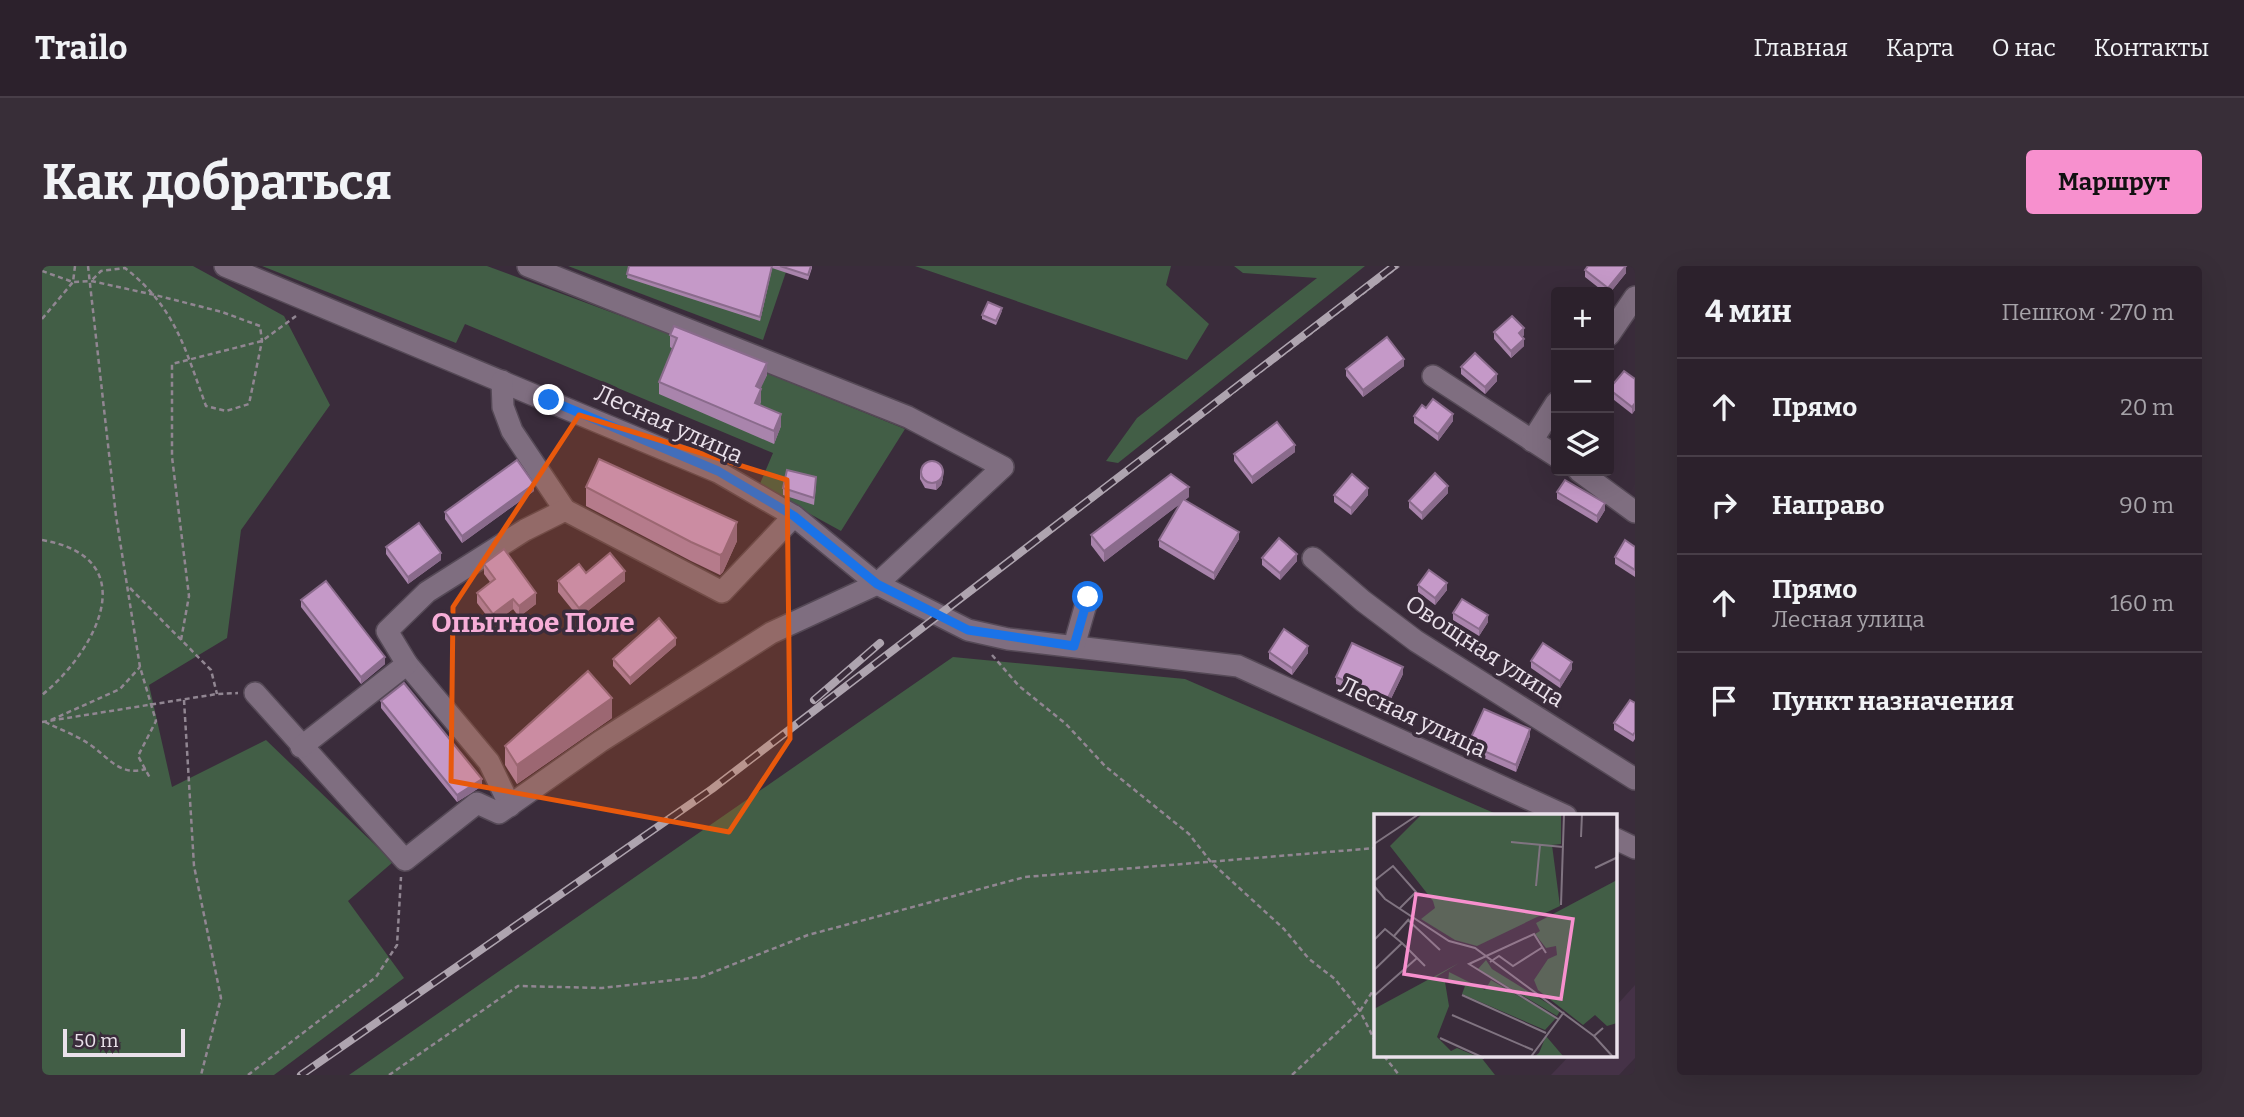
<!DOCTYPE html>
<html lang="ru">
<meta charset="utf-8">
<style>
:root{--surface:#2c212c;--page:#382e38;--text:#f1f3f6;--muted:#a6a3a9;--line:#483e48;--accent:#f790ce}
body{margin:0;font-family:Bitter,serif;background:var(--page);color:var(--text)}
.controls{position:absolute;right:21px;top:21px;display:grid;overflow:hidden;border-radius:7px;box-shadow:0 7px 28px #0002}
.controls button{width:63px;height:63px;display:grid;place-items:center;padding:0;border:0;border-bottom:2px solid var(--line);background:var(--surface);color:var(--text);font:35px sans-serif}
.scale{position:absolute;left:21px;bottom:18px;width:122px;box-sizing:border-box;padding-left:7px;border:4px solid #eae1eb;border-top:0;font-size:19px;line-height:24px;white-space:nowrap;color:#eae1eb;-webkit-text-stroke:5px #3a2c3b;paint-order:stroke}
.stop{position:absolute;width:21px;height:21px;margin:-16px;border:5px solid #1a73e8;border-radius:50%;background:#fff}
.stop.end{background:#1a73e8;border-color:#fff;box-shadow:0 2px 7px #0008}
.list{margin:0;padding:0;list-style:none}
h2{display:flex;justify-content:space-between;align-items:center;height:91px;margin:0;padding:0 28px;font-size:30px}
h2 small{font-size:23px;font-weight:400;color:var(--muted)}
.list li{display:grid;grid-template-columns:46px 1fr auto;gap:21px;align-items:center;box-sizing:border-box;height:98px;padding:0 28px;border-top:2px solid var(--line)}
.list b{display:block;font-size:26px;white-space:nowrap}
.list p{margin:0;font-size:23px;white-space:nowrap;color:var(--muted)}
.list em{font-size:23px;font-style:normal;color:var(--muted)}
.icon{flex:none;width:38px;height:38px;fill:none;stroke:currentColor;stroke-width:2;stroke-linecap:round;stroke-linejoin:round}
.map{position:relative;flex:none;width:1593px;height:809px;overflow:hidden;border-radius:7px}
header{display:flex;align-items:center;gap:42px;box-sizing:border-box;height:98px;padding:0 35px;background:var(--surface);border-bottom:2px solid var(--line)}
header strong{font-size:33px}
nav{display:flex;gap:38px;margin-inline-start:auto;font-size:24px}
.intro{display:flex;align-items:center;justify-content:space-between;box-sizing:border-box;height:168px;padding:0 42px}
h1{margin:0;font-size:49px}
.button{padding:18px 32px;border-radius:7px;background:var(--accent);color:#111;font-size:24px;font-weight:700}
main{display:flex;gap:42px;padding:0 42px}
aside{flex:1;background:var(--surface);border-radius:7px;box-shadow:0 7px 28px #0002}
.map>svg:first-child{display:block}
.built{fill:#453247}
.green{fill:#425e46}
.lines{fill:none;stroke-linecap:round;stroke-linejoin:round}
.minor-casing{stroke:#554956;stroke-width:24}
.path{stroke:#918692;stroke-width:2.5;stroke-dasharray:5 3.5;stroke-linecap:butt}
.minor{stroke:#7f6e80;stroke-width:21}
.rail-casing{stroke:#aea4af;stroke-width:8}
.rail{stroke:#3a2c3b;stroke-width:5;stroke-dasharray:16;stroke-linecap:butt}
.wall{fill:#a984ac}
.shaded-wall{fill:#8a6b8c}
.building{fill:#c599c8;stroke:#8a6b8c;stroke-width:2}
.route{stroke:#1a73e8;stroke-width:9}
.marked{fill:#e8590c;fill-opacity:0.2;stroke:#e8590c;stroke-width:5;stroke-linejoin:round}
.labels{text-anchor:middle;dominant-baseline:central;stroke-width:7;stroke-linejoin:round;paint-order:stroke}
.street-label{font-size:24px;fill:#eae1eb;stroke:#3a2c3b}
.quarter-label{font-size:28px;font-weight:bold;fill:#f7aed8;stroke:#3a2c3b}
.inset-road{fill:none;stroke:#807481;stroke-width:2}
.view{fill:#f790ce;fill-opacity:0.15;stroke:#f790ce;stroke-width:3.5}
.inset-edge{fill:none;stroke:#eae1eb;stroke-width:3.5}
</style>
<header>
<strong>Trailo</strong>
<nav><a>Главная</a><a>Карта</a><a>О нас</a><a>Контакты</a></nav>
</header>
<div class="intro"><h1>Как добраться</h1><a class="button">Маршрут</a></div>
<main>
<div class="map">
<svg width="1593" height="809" viewBox="0 0 1593 809">
<rect width="100%" height="100%" fill="#3a2c3b"/>
<path class="built" d="M 1593,719 L 1593,792 L 1577,809 L 1509,809 L 1527,790 L 1574,790 L 1574,740 Z"/>
<g class="green">
<path d="M 0,0 L 151,0 L 242,50 L 288,139 L 199,264 L 185,372 L 107,419 L 130,521 L 224,474 L 351,596 L 306,635 L 362,712 L 232,809 L 0,809 Z"/>
<path d="M 220,0 L 445,0 L 625,67 L 863,163 L 799,265 L 717,220 L 731,187 L 423,58 L 414,77 Z"/>
<path d="M 526,0 L 746,0 L 721,74 Z"/>
<path d="M 873,0 L 1129,0 L 1124,19 L 1167,58 L 1145,94 Z"/>
<path d="M 1192,0 L 1323,0 L 1076,197 L 1064,195 L 1095,152 L 1275,12 L 1201,7 Z"/>
<path d="M 911,391 L 1143,413 L 1459,550 L 1334,550 L 1334,790 L 1438,790 L 1453,809 L 307,809 Z"/>
</g>
<g class="lines">
<g class="minor-casing">
<g id="minor">
<path d="M 183,0 L 676,206 L 752,250 L 835,318 L 926,364 L 966,373 L 1196,400 L 1524,550"/>
<path d="M 1567,69 L 1593,31"/>
<path d="M 1391,110 L 1514,190"/>
<path d="M 460,115 L 461,141 L 470,165 L 523,244"/>
<path d="M 1490,175 L 1514,137"/>
<path d="M 1537,205 L 1593,246"/>
<path d="M 1271,292 L 1321,335 L 1374,375 L 1593,513"/>
<path d="M 1032,380 L 1046,331"/>
<path d="M 365,398 L 447,496 L 468,540"/>
<path d="M 213,427 L 363,594 L 435,537 L 457,547 L 559,475 L 729,367 L 835,318 L 961,201 L 866,151 L 486,0"/>
<path d="M 259,481 L 365,398 L 345,365 L 385,326 L 483,264 L 523,244 L 680,326 L 752,250"/>
<path d="M 1574,573 L 1593,582"/>
</g>
</g>
<g class="path">
<path d="M 46,0 L 74,250 L 98,401 L 114,455 L 96,490 L 108,512"/>
<path d="M 0,5 L 31,16 L 49,15 L 113,29 L 180,46 L 218,60 L 220,75 L 207,138 L 184,145 L 164,140 C 143,83 134,42 83,2 L 59,5 L 49,15"/>
<path d="M 0,53 L 31,16 L 33,0"/>
<path d="M 0,274 C 104,292 54,385 0,429"/>
<path d="M 88,322 L 169,404 L 175,428"/>
<path d="M 915,338 L 1357,0"/>
<path d="M 139,374 L 147,330 L 130,191 L 130,98 L 220,75 L 254,50"/>
<path d="M 950,389 L 977,420 L 1024,458 L 1063,500 L 1147,568 L 1169,596 L 1242,663 L 1267,693 L 1293,713 L 1318,745 L 1334,777"/>
<path d="M 142,434 L 152,600 L 179,732 L 159,809"/>
<path d="M 9,454 L 78,423 L 98,401"/>
<path d="M 0,456 L 175,428 L 196,427"/>
<path d="M 3,456 C 17,463 34,469 47,478 C 67,491 77,511 104,503"/>
<path d="M 1342,790 L 1357,809"/>
<path d="M 206,809 L 334,711 L 355,679 L 359,611"/>
<path d="M 347,809 L 476,720 L 560,722 L 659,711 L 766,669 L 983,611 L 1334,582"/>
<path d="M 1250,809 L 1318,745 L 1334,720"/>
</g>
<use href="#minor" class="minor"/>
<g class="rail-casing">
<g id="rail">
<path d="M 772,434 L 838,377"/>
<path d="M 259,809 L 670,523 L 1352,0"/>
</g>
</g>
<use href="#rail" class="rail"/>
</g>
<g class="wall">
<path d="M 587,0 L 770,0 L 770,2 L 766,14 L 730,2 L 718,55 L 585,12 Z"/>
<path d="M 1543,4 L 1584,7 L 1567,28 L 1567,26 L 1562,26 L 1543,11 Z"/>
<path d="M 960,45 L 954,59 L 940,53 L 940,49 Z"/>
<path d="M 1452,66 L 1482,69 L 1480,71 L 1482,80 L 1469,92 L 1452,73 Z"/>
<path d="M 628,69 L 725,109 L 718,122 L 719,135 L 718,139 L 739,160 L 732,178 L 617,128 L 617,116 L 631,83 L 628,81 Z"/>
<path d="M 1362,100 L 1321,131 L 1304,110 L 1304,103 Z"/>
<path d="M 1419,101 L 1455,115 L 1443,128 L 1419,108 Z"/>
<path d="M 1593,113 L 1593,144 L 1590,148 L 1567,130 L 1567,123 Z"/>
<path d="M 1384,142 L 1411,155 L 1396,175 L 1372,157 L 1372,150 Z"/>
<path d="M 1253,186 L 1210,218 L 1192,195 L 1192,188 Z"/>
<path d="M 878,206 L 901,212 L 899,219 L 894,224 L 883,222 L 878,213 Z"/>
<path d="M 774,218 L 772,239 L 741,229 L 741,222 Z"/>
<path d="M 544,221 L 695,275 L 681,306 L 678,309 L 649,295 L 544,240 Z"/>
<path d="M 492,225 L 420,277 L 403,253 L 403,246 Z"/>
<path d="M 1515,226 L 1563,244 L 1555,257 L 1515,233 Z"/>
<path d="M 1406,227 L 1380,254 L 1367,242 L 1367,235 Z"/>
<path d="M 1292,229 L 1326,229 L 1309,249 L 1292,236 Z"/>
<path d="M 1147,231 L 1143,234 L 1197,273 L 1172,314 L 1117,281 L 1117,274 L 1139,237 L 1062,296 L 1049,279 L 1049,269 Z"/>
<path d="M 344,281 L 399,294 L 366,318 L 344,288 Z"/>
<path d="M 1593,281 L 1593,311 L 1573,298 L 1573,291 Z"/>
<path d="M 1220,292 L 1255,295 L 1238,314 L 1220,299 Z"/>
<path d="M 442,298 L 494,338 L 477,351 L 471,343 L 451,358 L 435,337 L 435,327 L 448,316 L 442,308 Z"/>
<path d="M 544,307 L 583,315 L 537,352 L 516,326 L 516,315 Z"/>
<path d="M 1376,319 L 1405,324 L 1393,339 L 1376,326 Z"/>
<path d="M 259,334 L 343,398 L 319,418 L 259,341 Z"/>
<path d="M 1411,347 L 1446,356 L 1437,370 L 1411,354 Z"/>
<path d="M 634,379 L 588,419 L 571,400 L 571,393 Z"/>
<path d="M 1227,386 L 1266,387 L 1250,409 L 1227,393 Z"/>
<path d="M 1489,395 L 1530,403 L 1518,422 L 1489,402 Z"/>
<path d="M 1361,408 L 1345,441 L 1294,418 L 1294,411 Z"/>
<path d="M 339,435 L 440,520 L 415,536 L 339,442 Z"/>
<path d="M 1593,437 L 1593,473 L 1591,476 L 1572,464 L 1572,457 Z"/>
<path d="M 570,452 L 475,518 L 463,499 L 463,480 Z"/>
<path d="M 1488,470 L 1474,506 L 1426,485 L 1426,478 Z"/>
</g>
<g class="shaded-wall">
<path d="M 730,0 L 730,2 L 718,55 L 718,51 Z"/>
<path d="M 1584,0 L 1584,7 L 1567,28 L 1566,22 Z"/>
<path d="M 1482,62 L 1482,69 L 1477,74 L 1477,67 Z"/>
<path d="M 1482,73 L 1482,80 L 1469,92 L 1469,85 Z"/>
<path d="M 1362,93 L 1362,100 L 1321,131 L 1321,124 Z"/>
<path d="M 725,97 L 725,109 L 714,133 L 714,120 Z"/>
<path d="M 1455,108 L 1455,115 L 1443,128 L 1443,121 Z"/>
<path d="M 719,123 L 719,135 L 713,149 L 713,137 Z"/>
<path d="M 1593,137 L 1593,144 L 1590,148 L 1590,141 Z"/>
<path d="M 739,148 L 739,160 L 732,178 L 732,165 Z"/>
<path d="M 1411,148 L 1411,155 L 1396,175 L 1396,168 Z"/>
<path d="M 1253,179 L 1253,186 L 1210,218 L 1210,211 Z"/>
<path d="M 901,205 L 901,212 L 899,219 L 894,224 L 894,217 Z"/>
<path d="M 492,218 L 492,225 L 420,277 L 420,270 Z"/>
<path d="M 1406,220 L 1406,227 L 1380,254 L 1380,247 Z"/>
<path d="M 1147,221 L 1147,231 L 1062,296 L 1062,285 Z"/>
<path d="M 1326,222 L 1326,229 L 1309,249 L 1309,242 Z"/>
<path d="M 1563,237 L 1563,244 L 1555,257 L 1555,250 Z"/>
<path d="M 695,256 L 695,275 L 681,306 L 678,309 L 678,289 Z"/>
<path d="M 1197,266 L 1197,273 L 1172,314 L 1172,307 Z"/>
<path d="M 399,287 L 399,294 L 366,318 L 366,311 Z"/>
<path d="M 1255,288 L 1255,295 L 1238,314 L 1238,307 Z"/>
<path d="M 583,305 L 583,315 L 537,352 L 537,342 Z"/>
<path d="M 1405,317 L 1405,324 L 1393,339 L 1393,332 Z"/>
<path d="M 494,327 L 494,338 L 477,351 L 477,340 Z"/>
<path d="M 471,333 L 471,343 L 451,358 L 451,348 Z"/>
<path d="M 1446,349 L 1446,356 L 1437,370 L 1437,363 Z"/>
<path d="M 634,372 L 634,379 L 588,419 L 588,412 Z"/>
<path d="M 1266,380 L 1266,387 L 1250,409 L 1250,402 Z"/>
<path d="M 343,391 L 343,398 L 319,418 L 319,411 Z"/>
<path d="M 1530,396 L 1530,403 L 1518,422 L 1518,415 Z"/>
<path d="M 1361,401 L 1361,408 L 1345,441 L 1345,434 Z"/>
<path d="M 570,432 L 570,452 L 475,518 L 475,499 Z"/>
<path d="M 1488,463 L 1488,470 L 1474,506 L 1474,499 Z"/>
<path d="M 440,513 L 440,520 L 415,536 L 415,529 Z"/>
</g>
<g class="building">
<path d="M 587,0 L 730,0 L 718,51 L 585,8 Z"/>
<path d="M 738,0 L 769,0 L 766,9 Z"/>
<path d="M 1546,0 L 1584,0 L 1566,22 L 1543,4 Z"/>
<path d="M 946,36 L 960,42 L 954,55 L 940,49 Z"/>
<path d="M 1470,50 L 1482,62 L 1477,67 L 1482,73 L 1469,85 L 1452,66 Z"/>
<path d="M 632,60 L 725,97 L 714,120 L 719,123 L 713,137 L 739,148 L 732,165 L 617,116 L 635,72 L 628,69 Z"/>
<path d="M 1345,71 L 1362,93 L 1321,124 L 1304,103 Z"/>
<path d="M 1433,87 L 1455,108 L 1443,121 L 1419,101 Z"/>
<path d="M 1582,105 L 1593,113 L 1593,137 L 1590,141 L 1567,123 Z"/>
<path d="M 1391,133 L 1411,148 L 1396,168 L 1372,150 L 1380,139 L 1384,142 Z"/>
<path d="M 1235,156 L 1253,179 L 1210,211 L 1192,188 Z"/>
<path d="M 557,193 L 695,256 L 681,287 L 678,289 L 649,276 L 544,221 Z"/>
<path d="M 475,194 L 492,218 L 420,270 L 403,246 Z"/>
<circle cx="890" cy="206" r="11"/>
<path d="M 745,204 L 774,211 L 772,232 L 741,222 Z"/>
<path d="M 1393,207 L 1406,220 L 1380,247 L 1367,235 Z"/>
<path d="M 1129,208 L 1147,221 L 1062,285 L 1049,269 Z"/>
<path d="M 1310,208 L 1326,222 L 1309,242 L 1292,229 Z"/>
<path d="M 1523,214 L 1563,237 L 1555,250 L 1515,226 Z"/>
<path d="M 1141,233 L 1197,266 L 1172,307 L 1117,274 Z"/>
<path d="M 377,257 L 399,287 L 366,311 L 344,281 Z"/>
<path d="M 1237,272 L 1255,288 L 1238,307 L 1220,292 Z"/>
<path d="M 1583,274 L 1593,281 L 1593,304 L 1573,291 Z"/>
<path d="M 462,283 L 494,327 L 477,340 L 471,333 L 451,348 L 435,327 L 453,313 L 442,298 Z"/>
<path d="M 568,287 L 583,305 L 537,342 L 516,315 L 537,298 L 544,307 Z"/>
<path d="M 1387,304 L 1405,317 L 1393,332 L 1376,319 Z"/>
<path d="M 284,315 L 343,391 L 319,411 L 259,334 Z"/>
<path d="M 1420,333 L 1446,349 L 1437,363 L 1411,347 Z"/>
<path d="M 617,352 L 634,372 L 588,412 L 571,393 Z"/>
<path d="M 1242,363 L 1266,380 L 1250,402 L 1227,386 Z"/>
<path d="M 1310,377 L 1361,401 L 1345,434 L 1294,411 Z"/>
<path d="M 1501,377 L 1530,396 L 1518,415 L 1489,395 Z"/>
<path d="M 546,405 L 570,432 L 475,499 L 463,480 Z"/>
<path d="M 362,417 L 440,513 L 415,529 L 339,435 Z"/>
<path d="M 1588,434 L 1593,437 L 1593,466 L 1591,469 L 1572,457 Z"/>
<path d="M 1442,443 L 1488,463 L 1474,499 L 1426,478 Z"/>
</g>
<g class="lines">
<path class="route" d="M 507,134 L 676,205 L 752,250 L 835,318 L 926,364 L 1032,380 L 1046,331"/>
</g>
<path class="marked" d="M 537,149 L 745,214 L 748,473 L 687,566 L 409,515 L 411,341 Z"/>
<g class="labels">
<g class="street-label">
<text transform="translate(627 158) rotate(24)">Лесная улица</text>
<text transform="translate(1443 385) rotate(33)">Овощная улица</text>
<text transform="translate(1371 451) rotate(25)">Лесная улица</text>
</g>
<g class="quarter-label">
<text x="491" y="356">Опытное Поле</text>
</g>
</g>
<g transform="translate(1332 548)">
<rect width="243" height="243" fill="#3a2c3b"/>
<path d="M 48,0 L 187,0 L 187,30 L 178,31 L 186,92 L 103,132 L 81,126 L 47,105 L 61,94 L 59,87 L 16,32 ZM 243,66 L 243,209 L 233,212 L 221,201 L 209,211 L 164,176 L 160,166 L 174,145 L 183,141 L 182,132 L 172,134 L 161,120 L 166,117 L 162,109 ZM 112,146 L 118,155 L 186,197 L 183,202 L 104,155 ZM 85,149 L 62,163 L 71,168 L 75,192 L 63,223 L 77,237 L 83,234 L 104,243 L 0,243 L 0,195 ZM 75,158 L 111,176 L 117,166 L 182,204 L 171,216 L 88,180 L 91,172 L 74,169 ZM 172,222 L 189,242 L 194,243 L 158,244 L 165,239 Z" fill="#425e46"/>
<path class="inset-road" d="M 207,23 L 208,0M 137,28 L 189,33M 0,30 L 45,0M 221,54 L 244,43M 0,67 L 19,52 L 42,78 L 26,94M 0,72 L 11,85 L 75,127 L 101,134 L 220,222 L 229,214M 162,72 L 166,31M 187,91 L 190,0M 34,106 L 66,136M 20,122 L 35,105M 0,126 L 11,115 L 28,129 L 0,156M 28,129 L 51,152M 172,139 L 160,120 L 95,150 L 184,205M 116,148 L 125,142 L 139,152 L 169,133M 88,181 L 172,219M 0,182 L 43,144M 78,201 L 159,236M 220,222 L 240,244M 66,224 L 110,244M 156,244 L 190,198"/>
<path class="view" d="M 42,80 L 199,105 L 187,185 L 30,160 Z"/>
<rect width="243" height="243" class="inset-edge"/>
</g>
</svg>
<div class="controls">
<button>+</button>
<button>−</button>
<button><svg class="icon" aria-label="layers" viewBox="0 0 24 24"><path d="M12 4l9 5-9 5-9-5zM3 14l9 5 9-5"/></svg></button>
</div>
<div class="scale">50 m</div>
<div class="stop" style="left:1046px;top:331px"></div>
<div class="stop end" style="left:507px;top:134px"></div>
</div>
<aside>
<h2>4 мин<small>Пешком · 270 m</small></h2>
<ul class="list">
<li><svg class="icon" aria-label="ahead" viewBox="0 0 24 24"><path d="M12 20V5M6 11l6-6 6 6"/></svg><div><b>Прямо</b></div><em>20 m</em></li>
<li><svg class="icon" aria-label="right" viewBox="0 0 24 24"><path d="M7 20v-9h11M14 6l5 5-5 5"/></svg><div><b>Направо</b></div><em>90 m</em></li>
<li><svg class="icon" aria-label="ahead" viewBox="0 0 24 24"><path d="M12 20V5M6 11l6-6 6 6"/></svg><div><b>Прямо</b><p>Лесная улица</p></div><em>160 m</em></li>
<li><svg class="icon" aria-label="arrive" viewBox="0 0 24 24"><path d="M6 21V4h12l-3 4 3 4H6"/></svg><div><b>Пункт назначения</b></div></li>
</ul>
</aside>
</main>
